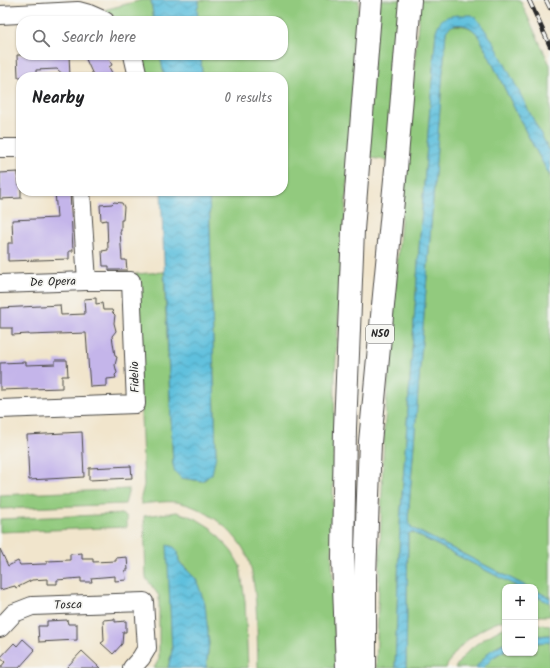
<!DOCTYPE html>
<meta charset="utf-8">
<style>
:root{--surface:#fff;--page:#f6f6f6;--text:#202124;--muted:#757577;--line:#e0e0e0}
body{margin:0;font-family:Kalam,sans-serif;background:var(--page);color:var(--text)}
.controls{position:absolute;right:12px;bottom:12px;display:grid;overflow:hidden;border-radius:8px;box-shadow:0 1px 3px #0004}
.controls button{width:36px;height:36px;display:grid;place-items:center;padding:0;border:0;border-bottom:1px solid var(--line);background:var(--surface);color:var(--text);font:20px sans-serif}
.list{margin:0;padding:0;list-style:none}
h2{display:flex;justify-content:space-between;align-items:center;height:52px;margin:0;padding:0 16px;font-size:17px}
h2 small{font-size:13px;font-weight:400;color:var(--muted)}
.icon{flex:none;width:22px;height:22px;fill:none;stroke:currentColor;stroke-width:2;stroke-linecap:round;stroke-linejoin:round}
.map{position:relative;flex:none;width:550px;height:668px;overflow:hidden}
.search{position:absolute;background:var(--surface);box-shadow:0 1px 3px #0004;left:16px;top:16px;width:272px;height:44px;display:flex;align-items:center;gap:10px;box-sizing:border-box;padding:0 14px;border-radius:16px;color:var(--muted);font-size:15px}
.panel{position:absolute;background:var(--surface);box-shadow:0 1px 3px #0004;left:16px;top:72px;width:272px;height:124px;border-radius:16px}
.map>svg:first-child{display:block}
.grass{fill:#92ca7e;stroke:#5e7a54}
.water{fill:url(#water-waves);stroke:#447684}
.building{fill:#c4b5ea}
.lines{fill:none;stroke-linecap:round;stroke-linejoin:round}
.minor-casing{stroke:#494743;stroke-width:20}
.highway-casing{stroke:#494743;stroke-width:24}
.minor{stroke:#fff;stroke-width:18}
.highway{stroke:#fff;stroke-width:22}
.rail-casing{stroke:#2b2b2b;stroke-width:4.5}
.rail{stroke:#f6f6f2;stroke-width:3;stroke-dasharray:9;stroke-linecap:butt}
.labels{text-anchor:middle;dominant-baseline:central;stroke-width:3.5;stroke-linejoin:round;paint-order:stroke}
.shield{fill:#f6f6f2;stroke:#686867;stroke-width:1}
.shield-label{font-size:11px;font-weight:bold;fill:#2b2b2b}
.street-label{font-size:12px;fill:#2b2b2b;stroke:#f6f6f2}
</style>
<div class="map">
<svg width="550" height="668" viewBox="0 0 550 668">
<defs>
<pattern id="water-waves" width="16" height="10" patternUnits="userSpaceOnUse"><rect width="16" height="10" fill="#5ec0dd"/><path d="M0 5q4-4 8 0t8 0" fill="none" stroke="#4e9cb3"/></pattern>
</defs>
<rect width="100%" height="100%" fill="#f6f6f2"/>
<filter id="ink" filterUnits="userSpaceOnUse"><feTurbulence type="fractalNoise" baseFrequency=".025" numOctaves="2"/><feDisplacementMap in="SourceGraphic" scale="8" xChannelSelector="R" yChannelSelector="G"/><feConvolveMatrix kernelMatrix="1 2 1 2 8 2 1 2 1" color-interpolation-filters="sRGB"/></filter>
<filter id="wash" filterUnits="userSpaceOnUse"><feTurbulence type="fractalNoise" baseFrequency=".012" numOctaves="4" result="noise"/><feDisplacementMap in="SourceGraphic" scale="16" xChannelSelector="R" yChannelSelector="G"/><feGaussianBlur stdDeviation="0.9" result="paint"/><feColorMatrix in="noise" values="0 0 0 0 0 0 0 0 0 0 0 0 0 0 0 0 0 1.4 0 .05"/><feComposite in="paint" operator="in"/></filter>
<g filter="url(#wash)">
<rect width="100%" height="100%" fill="#f1e5cc"/>
<g class="grass">
<path d="M 142,0 L 151,0 L 154,21 L 120,21 L 104,10 Z"/>
<path d="M 199,0 L 359,0 L 335,375 L 332,560 L 336,668 L 258,668 C 257,635 258,596 250,564 C 242,536 209,509 181,503 C 171,500 153,503 141,504 L 141,497 L 144,485 L 135,274 L 164,272 L 173,465 L 181,478 L 202,481 L 206,479 L 216,455 L 209,191 L 283,191 L 283,77 L 202,77 L 201,55 L 283,55 L 283,21 L 198,21 L 197,8 L 199,4 Z"/>
<path d="M 378,0 L 404,0 L 392,161 L 364,157 Z"/>
<path d="M 420,0 L 520,0 L 550,65 L 550,152 L 472,15 L 436,31 L 420,235 L 400,525 L 395,668 L 376,668 L 384,432 L 399,243 Z"/>
<path d="M 452,25 C 466,26 470,25 479,36 L 527,134 L 550,176 L 550,598 L 535,590 L 535,587 L 528,587 L 412,528 L 408,521 L 446,31 L 448,27 Z"/>
<path d="M 143,55 L 160,55 C 161,62 164,71 164,77 L 147,77 Z"/>
<path d="M 129,489 L 125,504 L 0,509 L 0,495 Z"/>
<path d="M 177,512 L 195,518 L 211,528 L 232,552 L 240,566 L 245,601 L 248,668 L 206,668 L 209,643 L 187,569 L 179,562 L 178,552 L 168,546 L 172,651 L 168,668 L 154,668 L 159,659 L 159,596 L 146,578 L 144,516 Z"/>
<path d="M 121,514 L 127,517 L 127,527 L 0,532 L 0,519 Z"/>
<path d="M 412,532 L 518,587 L 505,587 L 505,620 C 481,626 456,645 446,668 L 406,668 L 408,534 Z"/>
<path d="M 535,596 L 550,603 L 550,616 L 535,616 Z"/>
<path d="M 535,624 L 550,625 L 550,635 L 535,636 Z"/>
<path d="M 503,628 L 505,628 L 505,642 L 498,645 L 475,668 L 455,668 C 468,647 481,640 503,628 Z"/>
<path d="M 550,642 L 550,668 L 483,668 L 494,657 L 505,650 L 505,653 L 535,653 L 535,643 Z"/>
</g>
<g class="water">
<path d="M 151,0 L 199,0 L 199,4 L 197,8 L 198,21 L 154,21 Z"/>
<path d="M 458,15 L 472,15 L 477,19 L 493,41 L 550,152 L 550,176 L 527,134 L 479,36 C 477,34 475,31 472,29 C 465,23 450,22 446,32 L 408,521 L 412,528 L 528,587 L 518,587 L 412,532 L 408,534 L 406,668 L 395,668 L 400,525 L 420,235 L 436,31 C 440,18 445,16 458,15 Z"/>
<path d="M 160,55 L 201,55 L 202,77 L 164,77 C 164,71 161,62 160,55 Z"/>
<path d="M 161,191 L 209,191 L 216,455 L 212,474 L 202,481 L 181,478 L 175,472 L 173,465 Z"/>
<path d="M 167,545 L 174,547 L 178,552 L 179,562 L 196,579 L 205,604 L 209,643 L 206,668 L 168,668 L 172,651 Z"/>
<path d="M 535,590 L 550,598 L 550,603 L 535,596 Z"/>
<path d="M 550,635 L 550,642 L 535,643 L 535,636 Z"/>
<path d="M 505,642 L 505,650 L 494,657 L 483,668 L 475,668 L 490,651 Z"/>
</g>
<g id="blocks">
<g class="building">
<path d="M 17,55 L 69,55 L 70,77 L 66,77 L 57,69 L 36,70 L 36,77 L 18,77 Z"/>
<path d="M 84,55 L 107,55 L 112,65 L 109,67 L 114,77 L 94,77 Z"/>
<path d="M 18,172 L 19,185 L 21,185 L 21,198 L 0,199 L 0,173 Z"/>
<path d="M 55,191 L 70,191 L 73,251 L 69,251 L 69,259 L 8,261 L 8,243 L 13,243 L 12,220 L 57,218 Z"/>
<path d="M 114,202 L 122,203 L 124,207 L 123,220 L 121,220 L 121,231 L 120,231 L 122,260 L 126,260 L 127,270 L 109,270 L 109,266 L 103,266 L 102,251 L 108,250 L 107,220 L 101,221 L 100,205 L 112,204 Z"/>
<path d="M 96,298 L 96,304 L 102,303 L 103,310 L 112,310 L 113,313 L 115,315 L 114,323 L 116,331 L 112,336 L 115,356 L 117,357 L 115,365 L 117,373 L 115,375 L 116,378 L 107,379 L 107,386 L 90,387 L 86,333 L 29,335 L 29,334 L 12,335 L 12,328 L 0,328 L 0,308 L 60,305 L 61,315 L 85,314 L 84,299 Z"/>
<path d="M 55,360 L 67,360 L 68,376 L 62,376 L 62,388 L 0,390 L 0,363 L 26,362 L 26,365 L 55,364 Z"/>
<path d="M 82,432 L 84,477 L 29,480 L 27,435 Z"/>
<path d="M 131,466 L 132,478 L 89,480 L 89,468 Z"/>
<path d="M 0,549 L 8,566 L 18,561 L 20,565 L 43,564 L 47,564 L 47,561 L 70,560 L 70,554 L 82,553 L 82,559 L 93,559 L 93,562 L 116,561 L 116,558 L 127,557 L 128,570 L 125,570 L 126,580 L 115,581 L 115,576 L 91,578 L 92,582 L 81,582 L 81,578 L 57,580 L 57,584 L 47,584 L 47,579 L 32,580 L 16,588 L 15,586 L 0,590 Z"/>
<path d="M 115,619 L 115,622 L 126,621 L 126,632 L 123,632 L 122,644 L 113,654 L 101,643 L 104,641 L 103,620 Z"/>
<path d="M 67,620 L 68,624 L 77,624 L 77,640 L 39,642 L 38,626 L 47,626 L 47,621 Z"/>
<path d="M 23,639 L 35,650 L 19,668 L 0,668 L 5,662 L 0,658 L 14,643 L 17,646 Z"/>
<path d="M 82,651 L 100,668 L 66,668 Z"/>
</g>
</g>
</g>
<g filter="url(#ink)">
<use href="#blocks" fill-opacity="0" stroke="#494743" stroke-width="1"/>
<g class="lines">
<g class="minor-casing">
<g id="minor">
<path d="M 0,15 L 78,11 L 89,14 L 105,21"/>
<path d="M 133,55 L 138,77"/>
<path d="M 0,148 L 21,148"/>
<path d="M 0,284 L 87,281 L 81,191"/>
<path d="M 0,409 L 136,404 L 131,281 L 87,281"/>
<path d="M 0,628 L 14,613 L 32,606 L 144,602 L 147,648 L 141,658 L 132,668"/>
</g>
</g>
<g class="highway-casing">
<g id="highway">
<path d="M 347,668 L 343,558 L 345,428 L 353,230 L 371,0"/>
<path d="M 365,668 L 365,577 L 370,442 L 396,169 L 410,0"/>
</g>
</g>
<use href="#minor" class="minor"/>
<use href="#highway" class="highway"/>
<g class="rail-casing">
<g id="rail">
<path d="M 529,0 L 550,46"/>
<path d="M 546,0 L 550,8"/>
</g>
</g>
<use href="#rail" class="rail"/>
</g>
</g>
<g class="labels">
<rect class="shield" x="366" y="325" width="28" height="18" rx="3"/>
<g class="shield-label">
<text x="380" y="334">N50</text>
</g>
<g class="street-label">
<text transform="translate(53 282) rotate(-2)">De Opera</text>
<text transform="translate(135 377) rotate(-92)">Fidelio</text>
<text transform="translate(68 605) rotate(-2)">Tosca</text>
</g>
</g>
</svg>
<div class="controls">
<button>+</button>
<button>−</button>
</div>
<div class="search"><svg class="icon" aria-label="search" viewBox="0 0 24 24"><circle cx="10" cy="10" r="6"/><path d="M15 15l6 6"/></svg>Search here</div>
<section class="panel">
<h2>Nearby<small>0 results</small></h2>
<ul class="list">
</ul>
</section>
</div>
